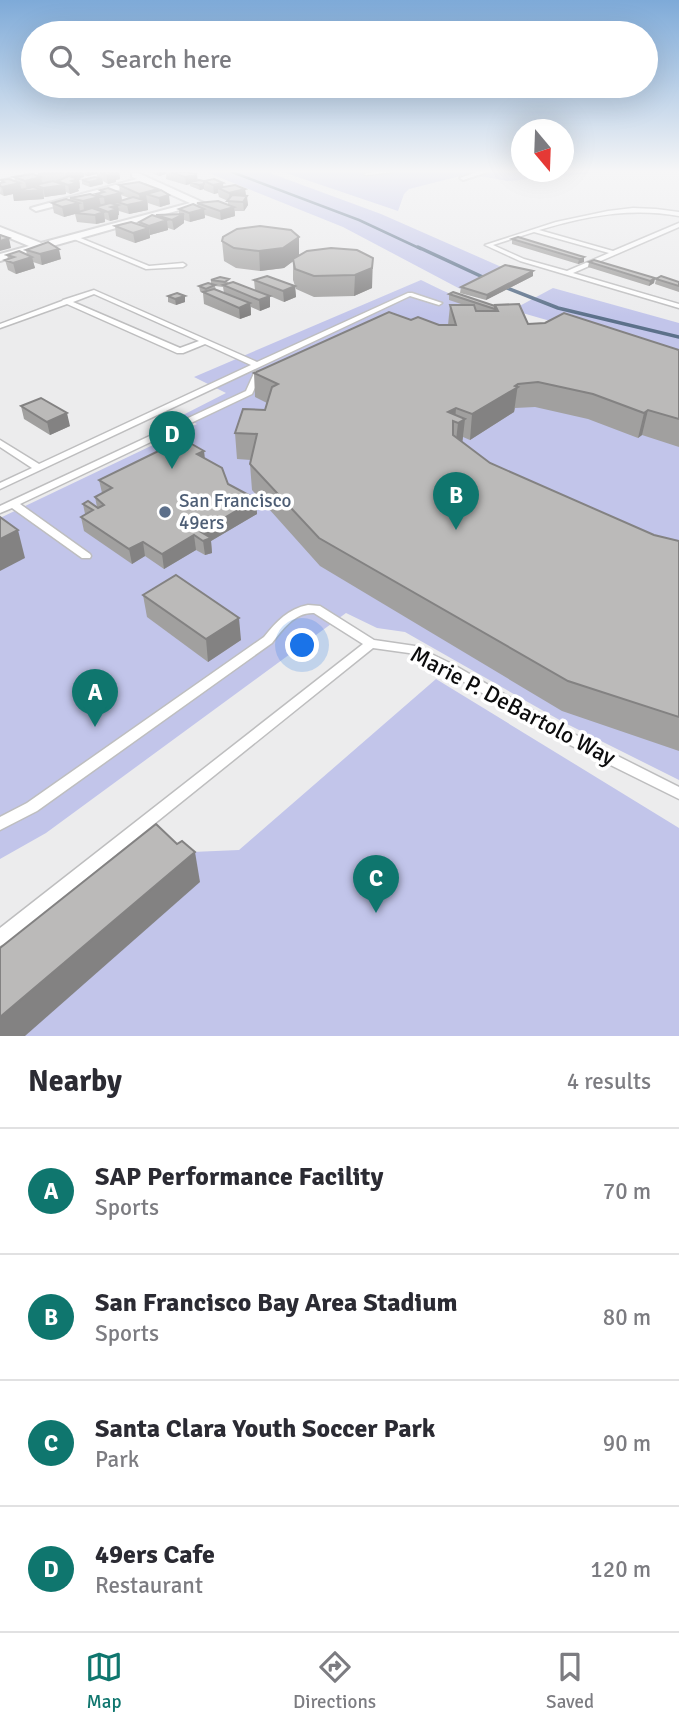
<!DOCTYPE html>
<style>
:root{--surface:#fff;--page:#f7f7f7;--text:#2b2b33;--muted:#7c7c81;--line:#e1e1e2;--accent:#0f766e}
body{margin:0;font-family:Signika,sans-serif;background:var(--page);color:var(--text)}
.compass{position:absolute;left:511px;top:119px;width:63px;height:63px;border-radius:50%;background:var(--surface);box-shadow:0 7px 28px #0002;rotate:161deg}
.you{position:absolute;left:303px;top:646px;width:24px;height:24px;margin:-18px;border:5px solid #fff;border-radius:50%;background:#1a73e8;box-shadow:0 0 0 10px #1a73e833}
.badge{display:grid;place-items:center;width:46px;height:46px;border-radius:50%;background:var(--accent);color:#fff;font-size:23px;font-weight:700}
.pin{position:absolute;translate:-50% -58px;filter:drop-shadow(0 2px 4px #0008)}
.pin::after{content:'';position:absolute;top:37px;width:24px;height:21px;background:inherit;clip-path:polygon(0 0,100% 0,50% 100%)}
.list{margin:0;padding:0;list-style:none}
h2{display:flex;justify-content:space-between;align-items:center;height:91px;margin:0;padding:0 28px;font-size:30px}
h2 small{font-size:23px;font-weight:400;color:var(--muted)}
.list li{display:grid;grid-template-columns:46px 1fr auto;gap:21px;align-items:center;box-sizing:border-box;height:126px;padding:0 28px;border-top:2px solid var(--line)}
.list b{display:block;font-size:26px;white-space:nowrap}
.list p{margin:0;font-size:23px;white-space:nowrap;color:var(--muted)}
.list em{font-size:23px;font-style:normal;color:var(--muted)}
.icon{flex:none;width:38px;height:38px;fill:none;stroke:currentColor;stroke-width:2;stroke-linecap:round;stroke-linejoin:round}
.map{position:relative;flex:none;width:679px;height:1036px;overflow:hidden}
.search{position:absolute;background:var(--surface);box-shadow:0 7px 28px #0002;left:21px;right:21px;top:21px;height:77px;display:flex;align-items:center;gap:18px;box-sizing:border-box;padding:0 24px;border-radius:38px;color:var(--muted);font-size:26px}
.sheet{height:595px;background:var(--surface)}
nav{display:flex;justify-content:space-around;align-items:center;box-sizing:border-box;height:98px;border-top:2px solid var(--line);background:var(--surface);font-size:19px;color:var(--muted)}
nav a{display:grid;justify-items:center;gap:4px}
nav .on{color:var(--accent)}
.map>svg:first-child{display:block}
.green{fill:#c2c5ea}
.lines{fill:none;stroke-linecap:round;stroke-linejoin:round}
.stream-far1{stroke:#5c718a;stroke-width:2.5}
.stream{stroke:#5c718a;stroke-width:3.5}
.service-casing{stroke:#bebebf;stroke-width:3}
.pedestrian-casing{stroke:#bebebf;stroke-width:4}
.minor-casing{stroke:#bebebf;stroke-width:4}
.service{fill:#fff;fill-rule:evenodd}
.pedestrian{fill:#fff;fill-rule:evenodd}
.minor{fill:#fff;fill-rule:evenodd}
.wall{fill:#a1a09f;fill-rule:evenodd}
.shaded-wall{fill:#838282}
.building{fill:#bbbab9;stroke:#838282;stroke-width:2}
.service-dot{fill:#5c6f8a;stroke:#fff;stroke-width:2.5}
.labels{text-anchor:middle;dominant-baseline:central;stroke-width:7;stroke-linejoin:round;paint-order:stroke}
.service-label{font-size:19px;fill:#4e5e75;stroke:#fff;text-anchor:start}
.near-street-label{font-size:23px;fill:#0c0c0d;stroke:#fff}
</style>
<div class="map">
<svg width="679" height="1036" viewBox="0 0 679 1036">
<rect width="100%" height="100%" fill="#ececed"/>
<g class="green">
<path d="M 206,172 L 267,172 L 381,214 L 506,269 L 464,291 L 343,227 Z"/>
<path d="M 283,172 L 604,172 L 508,181 L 468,174 L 409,189 L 404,194 L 398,211 Z"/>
<path d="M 421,280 C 501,321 592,341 679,365 L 679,780 L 563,722 L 405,632 L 377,628 L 346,613 L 46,833 L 0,859 L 0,518 L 197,424 L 181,416 L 226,393 L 194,377 Z"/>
<path d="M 553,288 L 679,323 L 679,358 L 512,310 Z"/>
<path d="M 436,679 L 679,828 L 679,1036 L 0,1036 L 145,854 L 239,850 Z"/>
</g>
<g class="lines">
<path class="stream-far1" d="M 232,172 L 359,220 L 421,249"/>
<g class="stream">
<path d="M 418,247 L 487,279"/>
<path d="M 502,286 L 558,308 L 679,337"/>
</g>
<g class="service-casing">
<g id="service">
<path d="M 375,172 L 394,172 L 366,175 L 364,174 Z"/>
<path d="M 633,208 L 656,209 L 679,212 L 679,216 C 631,207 586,216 539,230 L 613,251 L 679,223 L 679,227 L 573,273 L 679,304 L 679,308 L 520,261 L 485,245 L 556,222 L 608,211 ZM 534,232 L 609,253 L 567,271 L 524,259 L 493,245 Z"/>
<path d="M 74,237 L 78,237 L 149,266 L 183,263 L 186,265 L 183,267 L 146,269 L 74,239 Z"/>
<path d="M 94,290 L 257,362 L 408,293 L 412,293 L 442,303 L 439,305 L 410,296 L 0,489 L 0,483 L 32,468 L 0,447 L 0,440 L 39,464 L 251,365 L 205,344 L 183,353 L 177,353 L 67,304 L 0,328 L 0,324 L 62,301 L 63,300 ZM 94,294 L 199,341 L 180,348 L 73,302 Z"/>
<path d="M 255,371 L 261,371 L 262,373 L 252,394 L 20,504 L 90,554 L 91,556 L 90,558 L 82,558 L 12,508 L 0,513 L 0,506 L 246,391 Z"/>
<path d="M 308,605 L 320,606 L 374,640 L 415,646 L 454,665 L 566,730 L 679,787 L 679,799 L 556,738 L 446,671 L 409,653 L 373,648 L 6,943 L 0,946 L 0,928 L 363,644 L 314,613 C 295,612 283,629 272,643 L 37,811 L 0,830 L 0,817 L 27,803 L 264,637 C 277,621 288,609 308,605 Z"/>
</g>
</g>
<g class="pedestrian-casing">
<path id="pedestrian" d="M 477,172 L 487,172 L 463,180 L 460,178 Z"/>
</g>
<g class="minor-casing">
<g id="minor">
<path d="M 40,172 L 55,172 L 0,187 L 0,181 Z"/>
<path d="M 132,173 L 138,173 L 204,203 L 0,261 L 0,254 L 29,246 L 0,234 L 0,227 L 41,243 L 190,203 L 145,183 L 36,211 L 31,208 L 137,179 L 132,177 Z"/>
</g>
</g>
<use href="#service" class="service"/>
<use href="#pedestrian" class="pedestrian"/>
<use href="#minor" class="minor"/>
</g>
<g class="wall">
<path d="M 43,172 L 119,172 L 120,179 L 116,180 L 116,182 L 108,184 L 103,181 L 103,184 L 90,187 L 82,184 L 82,180 L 97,178 L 97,174 L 87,176 L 83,175 L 84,177 L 76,179 L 79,179 L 80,188 L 78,189 L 79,191 L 70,194 L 66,192 L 66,194 L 44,197 L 44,199 L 14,201 L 13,194 L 4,196 L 0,194 L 1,180 L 15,181 L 14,177 L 38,176 L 38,174 Z"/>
<path d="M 150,172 L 188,172 L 198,180 L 204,181 L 223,183 L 223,187 L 245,189 L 248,205 L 244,211 L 235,211 L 235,216 L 221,220 L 205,215 L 205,218 L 190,222 L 184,220 L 184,223 L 174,230 L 168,228 L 168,230 L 150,235 L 150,238 L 135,243 L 116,236 L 115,226 L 139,225 L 139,222 L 156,216 L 156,215 L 179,214 L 179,209 L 198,206 L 197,203 L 228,205 L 228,201 L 219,197 L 218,193 L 214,194 L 204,190 L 204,189 L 200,190 L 190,186 L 190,184 L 186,185 L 166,179 L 166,174 L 159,176 Z"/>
<path d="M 119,185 L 158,191 L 170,204 L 160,207 L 148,203 L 148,210 L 129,214 L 119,211 L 118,219 L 110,221 L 105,219 L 105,222 L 96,224 L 77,222 L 75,214 L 64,217 L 54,213 L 52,203 L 70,200 L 70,198 L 96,196 L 96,194 L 101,193 L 100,190 L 120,192 ZM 121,195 L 129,198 L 122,200 Z"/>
<path d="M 512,239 L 584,257 L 584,262 L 578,264 L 512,244 Z"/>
<path d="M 222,241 L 299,256 L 331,248 L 372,288 L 354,296 L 314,297 L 296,289 L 295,287 L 296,297 L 284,302 L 270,296 L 270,307 L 260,311 L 251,307 L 251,315 L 240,319 L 204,304 L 203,293 L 200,291 L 199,286 L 211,284 L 211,280 L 220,277 L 229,283 L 255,290 L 254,280 L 295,286 L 293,280 L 293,261 L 284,268 L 260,271 L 236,268 L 224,261 ZM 215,286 L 223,287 L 224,293 L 216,290 Z"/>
<path d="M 26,250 L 61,259 L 42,265 L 33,262 L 35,268 L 16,274 L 8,270 L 5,260 L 8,259 L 7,255 L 27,255 Z"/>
<path d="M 589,262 L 655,278 L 654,283 L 649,286 L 588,267 Z"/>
<path d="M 533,276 L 486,300 L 460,293 L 461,287 Z"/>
<path d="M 656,279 L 679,282 L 679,292 L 655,284 Z"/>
<path d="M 449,294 L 495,306 L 528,324 L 679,350 L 679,447 L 642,435 L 638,438 L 588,419 L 535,407 L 515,408 L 514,412 L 470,440 L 463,437 L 462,442 L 490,463 L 654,535 L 679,541 L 679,751 L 562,711 L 320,566 L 252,490 L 250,464 L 251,460 L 237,459 L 235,433 L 265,410 L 267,403 L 255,397 L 254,373 L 411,320 L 439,325 L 448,325 L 450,305 L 464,305 L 449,300 Z"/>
<path d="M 168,296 L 185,302 L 176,305 L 168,302 Z"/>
<path d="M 21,406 L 70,426 L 50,435 L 24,419 Z"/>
<path d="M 204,451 L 205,459 L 228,484 L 256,499 L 257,514 L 211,541 L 212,553 L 205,555 L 196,550 L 164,569 L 145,556 L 132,564 L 84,531 L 81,517 L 85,514 L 83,504 L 97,507 L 95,497 L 102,493 L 99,480 Z"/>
<path d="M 143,595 L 241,640 L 208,662 L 147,617 Z"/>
</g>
<g class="shaded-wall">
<path d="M 66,172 L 83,172 L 84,177 L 67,181 Z"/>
<path d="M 86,172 L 97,172 L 97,174 L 87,176 Z"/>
<path d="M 113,172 L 119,172 L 120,179 L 116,180 L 116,182 L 108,184 L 106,175 Z"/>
<path d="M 159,172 L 166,172 L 166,174 L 159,176 Z"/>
<path d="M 178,172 L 188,172 L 188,176 L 197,174 L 198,183 L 190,182 L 190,184 L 186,185 L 185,177 Z"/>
<path d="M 528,172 L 555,172 L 528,174 Z"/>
<path d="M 41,177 L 43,186 L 35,185 L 36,187 L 27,190 L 25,181 Z"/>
<path d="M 79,179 L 80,188 L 78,189 L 79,191 L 70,194 L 68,185 L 72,181 Z"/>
<path d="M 102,179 L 103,184 L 90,187 L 89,182 Z"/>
<path d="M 20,183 L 22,191 L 43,190 L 44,199 L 14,201 L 13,194 L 4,196 L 2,187 Z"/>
<path d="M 223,183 L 224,191 L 218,188 L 218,193 L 214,194 L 213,185 Z"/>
<path d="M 204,184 L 204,189 L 200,190 L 199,185 Z"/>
<path d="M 65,185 L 66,194 L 45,197 L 43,188 Z"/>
<path d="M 158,189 L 159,198 L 146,194 L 148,210 L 129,214 L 127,205 L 140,202 L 139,194 Z"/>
<path d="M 245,189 L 246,198 L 247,196 L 248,205 L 244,211 L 243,202 L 230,201 L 229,193 Z"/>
<path d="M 121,193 L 122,202 L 117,202 L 117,203 L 105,206 L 104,197 Z"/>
<path d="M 169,195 L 170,204 L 160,207 L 159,198 Z"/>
<path d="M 99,197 L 101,206 L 95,207 L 95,208 L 84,211 L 83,201 Z"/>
<path d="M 79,203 L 80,213 L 75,213 L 75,214 L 64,217 L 62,207 Z"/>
<path d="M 118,205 L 119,215 L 118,215 L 118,219 L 110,221 L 108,212 L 111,207 Z"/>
<path d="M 234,207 L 235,216 L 221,220 L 220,211 Z"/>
<path d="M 204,209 L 205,218 L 190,222 L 189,213 Z"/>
<path d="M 104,212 L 105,222 L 96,224 L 95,215 Z"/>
<path d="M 184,214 L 184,223 L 174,230 L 172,220 Z"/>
<path d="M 167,220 L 168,230 L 150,235 L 149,226 Z"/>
<path d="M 149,228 L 150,238 L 135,243 L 133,233 Z"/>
<path d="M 299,237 L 299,257 L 284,268 L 260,271 L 259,251 Z"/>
<path d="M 9,238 L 11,248 L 0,251 L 0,241 Z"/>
<path d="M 59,249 L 61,259 L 42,265 L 40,254 Z"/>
<path d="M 32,257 L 35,268 L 16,274 L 13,263 Z"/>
<path d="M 584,257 L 584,262 L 578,264 L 579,259 Z"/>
<path d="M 373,258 L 372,288 L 354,296 L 355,275 Z"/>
<path d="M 533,271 L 533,276 L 486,300 L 487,295 Z"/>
<path d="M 655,278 L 654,283 L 649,286 L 650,281 Z"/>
<path d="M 295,286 L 296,297 L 284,302 L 283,291 Z"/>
<path d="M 185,296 L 185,302 L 176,305 L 175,299 Z"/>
<path d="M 270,296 L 270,307 L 260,311 L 259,300 Z"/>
<path d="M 250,303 L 251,315 L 240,319 L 239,308 Z"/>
<path d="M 518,384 L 514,412 L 470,440 L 472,414 Z"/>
<path d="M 456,408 L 455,422 L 448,412 Z"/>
<path d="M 648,410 L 642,435 L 638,438 L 644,413 Z"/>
<path d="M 67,413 L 70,426 L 50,435 L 47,422 Z"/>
<path d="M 465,419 L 462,445 L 455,449 L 458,423 Z"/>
<path d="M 204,451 L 205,465 L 197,454 Z"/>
<path d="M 256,499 L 257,514 L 211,541 L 212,553 L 205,555 L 203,541 L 201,532 Z"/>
<path d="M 18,530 L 25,558 L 0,571 L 0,539 Z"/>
<path d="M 194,535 L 196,550 L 164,569 L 162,554 Z"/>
<path d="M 143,542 L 145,556 L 132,564 L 129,549 Z"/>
<path d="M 239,618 L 241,640 L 208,662 L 206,639 Z"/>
<path d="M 195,852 L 200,882 L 25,1036 L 0,1036 L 0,1017 Z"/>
</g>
<g class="building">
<path d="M 45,172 L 59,172 L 64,173 L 38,174 Z"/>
<path d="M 100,172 L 113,172 L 115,173 L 106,175 Z"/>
<path d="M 171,172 L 185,172 L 197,174 L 185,177 Z"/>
<path d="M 33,174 L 41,177 L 25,181 L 14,177 Z"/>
<path d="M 69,176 L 79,179 L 72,181 L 77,183 L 68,185 L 57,181 Z"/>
<path d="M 95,177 L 102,179 L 89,182 L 82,180 Z"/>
<path d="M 9,179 L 20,183 L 2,187 L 0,186 L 0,183 L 4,182 L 1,180 Z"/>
<path d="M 214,179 L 223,183 L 213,185 L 204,181 Z"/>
<path d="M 199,180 L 204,181 L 204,184 L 199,185 L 190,182 Z"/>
<path d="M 53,181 L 65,185 L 43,188 L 35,185 Z"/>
<path d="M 139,182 L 158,189 L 139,194 L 119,185 Z"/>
<path d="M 235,185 L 245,189 L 229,193 L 218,188 Z"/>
<path d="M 33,187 L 43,190 L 12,192 Z"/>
<path d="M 108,188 L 121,193 L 104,197 L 96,194 L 104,192 L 100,190 Z"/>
<path d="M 161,190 L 169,195 L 159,198 L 146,194 Z"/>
<path d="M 90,194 L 99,197 L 83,201 L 70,198 Z"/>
<path d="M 232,195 L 247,196 L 243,202 L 227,201 Z"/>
<path d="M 133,197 L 147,201 L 127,205 L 117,202 Z"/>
<path d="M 66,199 L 79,203 L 62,207 L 52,203 Z"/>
<path d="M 218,201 L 234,207 L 220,211 L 197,203 Z"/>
<path d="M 110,203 L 118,205 L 111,207 L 117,209 L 108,212 L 95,207 Z"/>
<path d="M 193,204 L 204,209 L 189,213 L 179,209 Z"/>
<path d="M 92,208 L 104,212 L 95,215 L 75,213 Z"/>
<path d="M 184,214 L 172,220 L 156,215 Z"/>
<path d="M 152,215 L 167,220 L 149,226 L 139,222 Z"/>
<path d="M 131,222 L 149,228 L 133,233 L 115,226 Z"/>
<path d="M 260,226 L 291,230 L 299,237 L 283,248 L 259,251 L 234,248 L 222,241 L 223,237 L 237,229 Z"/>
<path d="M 0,235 L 9,238 L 0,241 Z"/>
<path d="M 518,237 L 584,257 L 579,259 L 512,239 Z"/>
<path d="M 48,242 L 59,249 L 40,254 L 26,250 Z"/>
<path d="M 331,248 L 357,250 L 373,258 L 372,268 L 355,275 L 314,276 L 295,269 L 293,259 L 307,251 Z"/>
<path d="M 19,251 L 32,257 L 13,263 L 5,260 L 14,257 L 7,255 Z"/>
<path d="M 594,260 L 655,278 L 650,281 L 589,262 Z"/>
<path d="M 505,265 L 533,271 L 487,295 L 461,287 Z"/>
<path d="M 267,276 L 295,286 L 283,291 L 254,280 Z"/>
<path d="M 661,276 L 679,282 L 679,286 L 656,279 Z"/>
<path d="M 220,277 L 229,279 L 225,282 L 211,280 Z"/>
<path d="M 233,282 L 270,296 L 259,300 L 223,285 Z"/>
<path d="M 208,283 L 215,285 L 206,289 L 199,286 Z"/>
<path d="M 214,289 L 250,303 L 239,308 L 203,292 Z"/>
<path d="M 453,292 L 495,306 L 495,309 L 449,294 Z"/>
<path d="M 177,293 L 185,296 L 175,299 L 168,296 Z"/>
<path d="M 519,304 L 528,324 L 545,323 L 564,313 L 679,350 L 679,419 L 648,410 L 644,413 L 593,394 L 538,382 L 518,384 L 515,386 L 518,387 L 472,414 L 456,408 L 448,412 L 465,419 L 458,423 L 453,421 L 453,435 L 490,463 L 654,535 L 679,541 L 679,717 L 568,681 L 319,538 L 250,464 L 257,434 L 235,433 L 243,409 L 265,410 L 272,387 L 278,384 L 254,373 L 389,312 L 411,320 L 418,317 L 439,325 L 456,325 L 450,305 L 474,305 L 476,311 L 498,311 L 495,305 Z"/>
<path d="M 41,398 L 67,413 L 47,422 L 21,406 Z"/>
<path d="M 183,439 L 204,451 L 197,454 L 222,468 L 228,484 L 256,499 L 201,532 L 211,538 L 203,541 L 194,535 L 162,554 L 143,542 L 129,549 L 81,517 L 93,510 L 83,504 L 88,501 L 98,508 L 104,505 L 95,497 L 112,488 L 99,480 Z"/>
<path d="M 0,517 L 18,530 L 0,539 Z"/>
<path d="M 176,575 L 239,618 L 206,639 L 143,595 Z"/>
<path d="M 156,824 L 177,844 L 182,841 L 195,852 L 0,1017 L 0,948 Z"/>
</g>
<linearGradient id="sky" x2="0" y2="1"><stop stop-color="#7eaad8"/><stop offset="0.54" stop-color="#f6f6f7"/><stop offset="1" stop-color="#f6f6f7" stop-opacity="0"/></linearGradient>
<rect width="679" height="317" fill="url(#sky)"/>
<circle class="service-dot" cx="165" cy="512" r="7"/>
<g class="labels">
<g class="service-label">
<text x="179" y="501">San Francisco<tspan x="179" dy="22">49ers</tspan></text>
</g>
<g class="near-street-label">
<text transform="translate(513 706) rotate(28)">Marie P. DeBartolo Way</text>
</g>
</g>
</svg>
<svg class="compass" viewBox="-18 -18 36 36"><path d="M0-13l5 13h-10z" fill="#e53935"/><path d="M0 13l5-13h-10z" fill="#7c7c81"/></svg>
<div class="you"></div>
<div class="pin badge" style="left:95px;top:727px">A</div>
<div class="pin badge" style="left:456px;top:530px">B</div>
<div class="pin badge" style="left:376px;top:913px">C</div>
<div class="pin badge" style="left:172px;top:469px">D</div>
<div class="search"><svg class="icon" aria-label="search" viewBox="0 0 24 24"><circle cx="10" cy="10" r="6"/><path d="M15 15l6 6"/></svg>Search here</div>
</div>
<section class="sheet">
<h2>Nearby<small>4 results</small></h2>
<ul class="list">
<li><span class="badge">A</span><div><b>SAP Performance Facility</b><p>Sports</p></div><em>70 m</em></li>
<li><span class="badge">B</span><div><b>San Francisco Bay Area Stadium</b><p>Sports</p></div><em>80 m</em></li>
<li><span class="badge">C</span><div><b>Santa Clara Youth Soccer Park</b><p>Park</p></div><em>90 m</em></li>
<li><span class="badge">D</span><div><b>49ers Cafe</b><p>Restaurant</p></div><em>120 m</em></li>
</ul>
</section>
<nav>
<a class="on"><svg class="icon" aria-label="map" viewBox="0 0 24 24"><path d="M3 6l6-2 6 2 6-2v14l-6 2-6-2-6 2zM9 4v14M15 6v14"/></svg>Map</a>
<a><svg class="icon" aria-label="directions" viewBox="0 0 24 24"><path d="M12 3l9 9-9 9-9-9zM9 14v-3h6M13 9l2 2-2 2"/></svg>Directions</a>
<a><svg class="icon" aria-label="saved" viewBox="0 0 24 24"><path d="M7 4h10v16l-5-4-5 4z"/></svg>Saved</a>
</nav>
